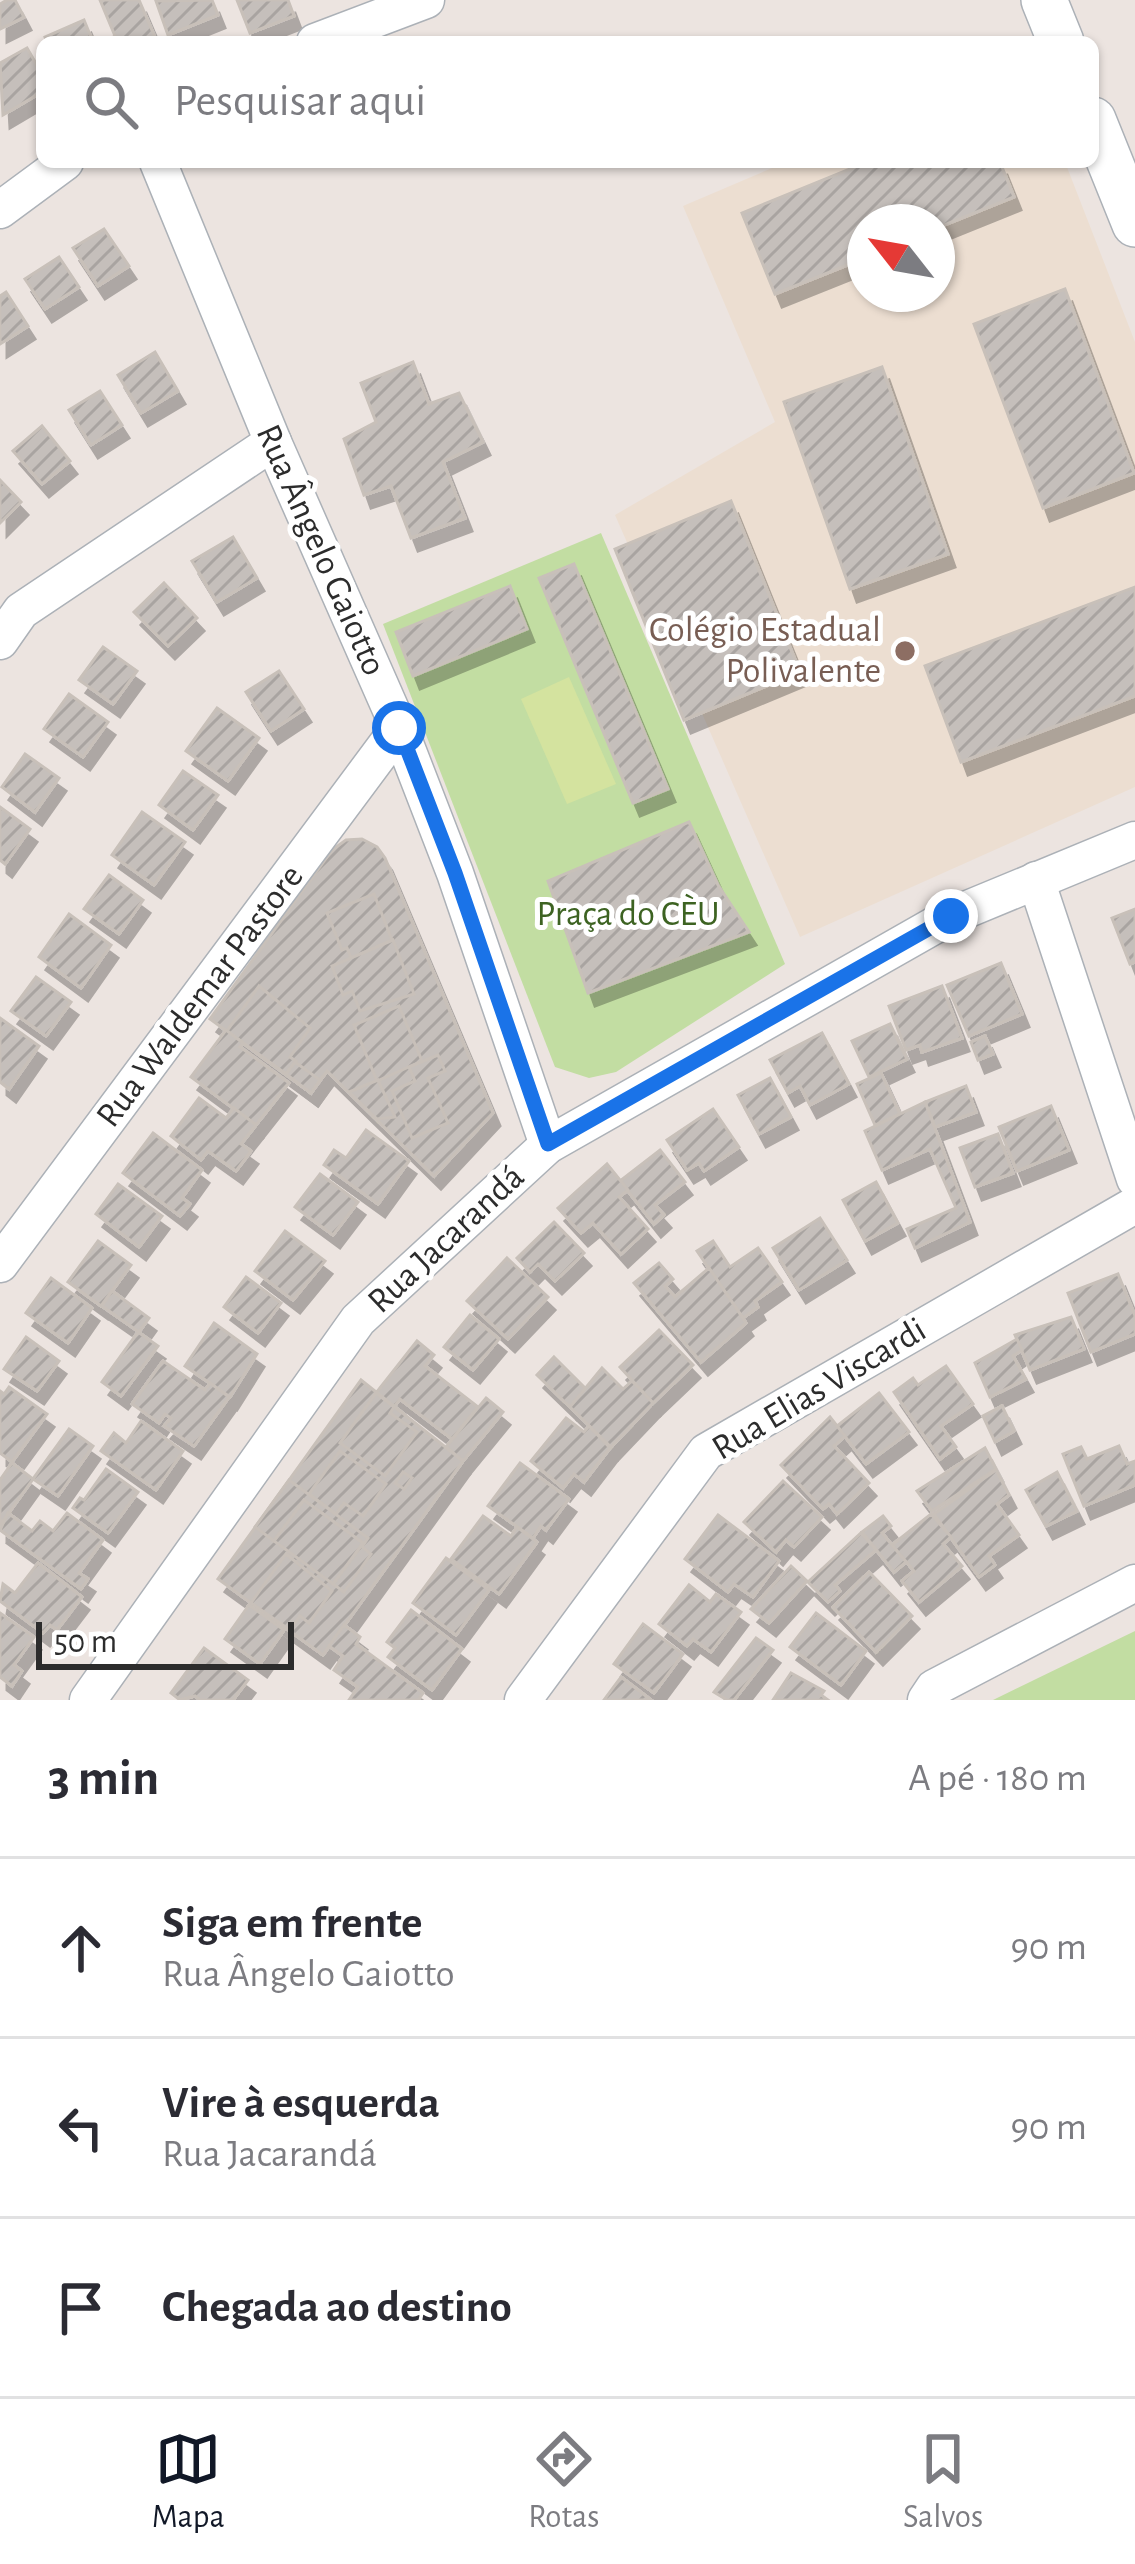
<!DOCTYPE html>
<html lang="pt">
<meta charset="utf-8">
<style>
:root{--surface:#fff;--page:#f2f2f3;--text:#2b2b33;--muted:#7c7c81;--line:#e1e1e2;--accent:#111827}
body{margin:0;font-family:"Alegreya Sans",sans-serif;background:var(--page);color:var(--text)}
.compass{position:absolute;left:847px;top:204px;width:108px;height:108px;border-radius:50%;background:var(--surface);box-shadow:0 3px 9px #0004;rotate:301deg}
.scale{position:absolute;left:36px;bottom:30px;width:258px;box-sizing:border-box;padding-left:12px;border:6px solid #2c2c2c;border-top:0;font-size:33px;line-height:42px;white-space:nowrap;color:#2c2c2c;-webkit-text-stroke:9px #fff;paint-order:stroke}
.stop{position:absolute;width:36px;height:36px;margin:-27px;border:9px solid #1a73e8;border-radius:50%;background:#fff}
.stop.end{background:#1a73e8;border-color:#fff;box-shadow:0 3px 12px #0008}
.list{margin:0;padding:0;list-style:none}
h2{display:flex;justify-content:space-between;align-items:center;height:156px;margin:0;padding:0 48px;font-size:51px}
h2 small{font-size:39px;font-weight:400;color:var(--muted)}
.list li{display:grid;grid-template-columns:78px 1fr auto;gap:36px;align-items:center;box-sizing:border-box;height:180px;padding:0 48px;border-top:3px solid var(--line)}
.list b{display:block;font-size:45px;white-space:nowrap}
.list p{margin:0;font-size:39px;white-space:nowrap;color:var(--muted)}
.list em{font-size:39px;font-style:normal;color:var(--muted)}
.icon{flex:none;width:66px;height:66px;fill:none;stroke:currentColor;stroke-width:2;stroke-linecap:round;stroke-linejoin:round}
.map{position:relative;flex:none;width:1135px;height:1700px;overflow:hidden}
.search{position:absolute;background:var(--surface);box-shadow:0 3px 9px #0004;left:36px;right:36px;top:36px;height:132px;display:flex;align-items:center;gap:30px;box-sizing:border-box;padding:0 42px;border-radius:18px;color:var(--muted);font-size:45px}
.sheet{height:696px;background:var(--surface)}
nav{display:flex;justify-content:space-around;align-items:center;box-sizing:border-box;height:168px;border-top:3px solid var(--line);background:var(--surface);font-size:33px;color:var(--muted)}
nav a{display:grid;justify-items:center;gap:6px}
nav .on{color:var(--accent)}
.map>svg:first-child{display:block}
.education{fill:#ecded1;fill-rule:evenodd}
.park{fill:#c2dda2}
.pitch{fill:#d4e39f}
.building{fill:url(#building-hatch);stroke:#c8c0b9;stroke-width:3;filter:url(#shadow)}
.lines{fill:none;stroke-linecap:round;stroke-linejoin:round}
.minor-casing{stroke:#acb1b7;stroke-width:39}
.tertiary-casing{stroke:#acb1b7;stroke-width:48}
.minor{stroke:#fff;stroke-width:36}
.tertiary{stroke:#fff;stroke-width:45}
.route{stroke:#1a73e8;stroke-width:15}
.education-dot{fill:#8d6e63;stroke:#fff;stroke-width:4.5}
.labels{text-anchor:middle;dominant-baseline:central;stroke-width:10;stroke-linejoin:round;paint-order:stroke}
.street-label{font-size:36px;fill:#2c2c2c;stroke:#fff}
.education-label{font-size:36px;fill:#785e54;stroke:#fff;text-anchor:end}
.park-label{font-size:36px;fill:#3d6322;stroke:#fff}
</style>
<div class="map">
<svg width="1135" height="1700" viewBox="0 0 1135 1700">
<defs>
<pattern id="building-hatch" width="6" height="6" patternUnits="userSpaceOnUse" patternTransform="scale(3)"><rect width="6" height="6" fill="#c5bfbb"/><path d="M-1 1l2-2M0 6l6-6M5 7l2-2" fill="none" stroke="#a9a4a1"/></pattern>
<filter id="shadow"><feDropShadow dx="7" dy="13" stdDeviation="0" flood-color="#0004"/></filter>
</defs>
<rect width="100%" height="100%" fill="#ece4e0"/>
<path class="education" d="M 786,162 L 1065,162 L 1135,342 L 1135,787 L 800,937 L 615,515 L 775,422 L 683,206 ZM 865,222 L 937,222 L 937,294 L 865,294 Z"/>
<g class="park">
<path d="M 601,533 L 785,964 L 616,1072 L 589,1078 L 555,1067 L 383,624 Z"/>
<path d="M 1135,1631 L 1135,1700 L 993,1700 Z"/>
</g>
<path class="pitch" d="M 569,677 L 616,784 L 567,804 L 521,699 Z"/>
<g class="building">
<path d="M 7,0 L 15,0 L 24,17 L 0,29 L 0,4 Z"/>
<path d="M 100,0 L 139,0 L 157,42 L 105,42 L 115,36 Z"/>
<path d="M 212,0 L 218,15 L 168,35 L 156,1 Z"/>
<path d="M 237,0 L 288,0 L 294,16 L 250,33 Z"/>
<path d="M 84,20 L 93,42 L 47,42 L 45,37 Z"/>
<path d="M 27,48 L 42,74 L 42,92 L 3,115 L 0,63 Z"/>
<path d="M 867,162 L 1000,162 L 1014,197 L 937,228 L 937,222 L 865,222 L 865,258 L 775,294 L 742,213 Z"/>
<path d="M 104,229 L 129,266 L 98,286 L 73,248 Z"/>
<path d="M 59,257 L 79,287 L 45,309 L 25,279 Z"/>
<path d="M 1065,289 L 1134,473 L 1043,508 L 974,324 Z"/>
<path d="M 6,292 L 28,326 L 0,344 L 0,296 Z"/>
<path d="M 155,352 L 178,391 L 141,413 L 118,375 Z"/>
<path d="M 413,362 L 429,404 L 459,393 L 483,442 L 443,462 L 465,518 L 411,538 L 391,486 L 364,495 L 344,439 L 376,422 L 361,383 Z"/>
<path d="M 882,367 L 948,554 L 850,589 L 784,402 Z"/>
<path d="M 100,391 L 122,425 L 91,445 L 69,410 Z"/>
<path d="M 42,426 L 70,461 L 42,484 L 13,451 Z"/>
<path d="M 0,480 L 21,502 L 0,523 Z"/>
<path d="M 731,501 L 800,672 L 684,720 L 615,549 Z"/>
<path d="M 233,537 L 257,578 L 217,602 L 192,561 Z"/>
<path d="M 574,564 L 668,789 L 633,803 L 539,578 Z"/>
<path d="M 164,583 L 197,618 L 168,646 L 134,612 Z"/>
<path d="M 510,586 L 527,629 L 413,676 L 396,632 Z"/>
<path d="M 1135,587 L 1135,696 L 961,762 L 925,666 Z"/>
<path d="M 103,647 L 137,671 L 113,704 L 79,680 Z"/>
<path d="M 279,671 L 304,709 L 271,731 L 246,692 Z"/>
<path d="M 69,694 L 108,722 L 83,757 L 44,729 Z"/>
<path d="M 217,708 L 259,738 L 228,781 L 186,751 Z"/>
<path d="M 25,754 L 59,778 L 35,812 L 2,787 Z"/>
<path d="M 183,771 L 218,795 L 193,830 L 159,805 Z"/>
<path d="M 0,807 L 30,829 L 5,864 L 0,860 Z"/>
<path d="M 142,812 L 185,842 L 154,885 L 112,855 Z"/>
<path d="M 689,822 L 718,885 L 749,932 L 588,993 L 548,881 Z"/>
<path d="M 362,839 L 377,847 L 385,858 L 493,1113 L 434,1176 L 327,1071 L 311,1093 L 210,1019 L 332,850 L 346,840 Z"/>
<path d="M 109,875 L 143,900 L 119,934 L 84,909 Z"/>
<path d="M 374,894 L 392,940 L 351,958 L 347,948 L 342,950 L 327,913 Z"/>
<path d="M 1135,909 L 1135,962 L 1130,964 L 1112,918 Z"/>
<path d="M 69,914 L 111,945 L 81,988 L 39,957 Z"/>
<path d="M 393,940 L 414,994 L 360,1011 L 352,991 L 343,995 L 332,966 Z"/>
<path d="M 1001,963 L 1022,1014 L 969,1036 L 947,985 Z"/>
<path d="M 36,977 L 71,1002 L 46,1036 L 11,1011 Z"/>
<path d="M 259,986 L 310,1028 L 290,1057 L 296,1061 L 286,1074 L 227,1031 Z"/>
<path d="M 942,986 L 962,1038 L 922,1052 L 920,1045 L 906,1050 L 889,1006 Z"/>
<path d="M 399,1006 L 422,1061 L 377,1081 L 354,1025 Z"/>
<path d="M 0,1018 L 39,1046 L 9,1089 L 0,1082 Z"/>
<path d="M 890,1024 L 907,1059 L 869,1077 L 852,1041 Z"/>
<path d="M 226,1030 L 243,1043 L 240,1047 L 289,1083 L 256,1125 L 191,1077 Z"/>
<path d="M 822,1033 L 849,1084 L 810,1105 L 800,1086 L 788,1093 L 770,1060 Z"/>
<path d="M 985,1036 L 993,1054 L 978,1060 L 971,1042 Z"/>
<path d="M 438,1055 L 445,1071 L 428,1078 L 448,1123 L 412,1138 L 392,1091 L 415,1081 L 409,1067 Z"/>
<path d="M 295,1062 L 320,1080 L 311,1093 L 286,1074 Z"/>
<path d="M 881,1073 L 900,1114 L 875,1125 L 857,1084 Z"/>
<path d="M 770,1078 L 791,1117 L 759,1134 L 738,1095 Z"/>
<path d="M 378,1080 L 395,1117 L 377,1119 L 349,1092 Z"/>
<path d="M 966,1086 L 976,1112 L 935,1127 L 925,1102 Z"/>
<path d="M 199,1098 L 226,1118 L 234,1108 L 256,1125 L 241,1144 L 251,1151 L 236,1171 L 208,1151 L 201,1160 L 171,1136 Z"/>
<path d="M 925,1102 L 970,1222 L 915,1248 L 907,1229 L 956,1208 L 930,1149 L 882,1170 L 865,1131 Z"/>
<path d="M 1051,1106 L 1069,1150 L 1017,1171 L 999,1127 Z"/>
<path d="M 713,1109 L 739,1147 L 704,1171 L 699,1163 L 687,1170 L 667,1140 Z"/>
<path d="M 366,1130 L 409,1161 L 378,1204 L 324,1165 L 334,1150 L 346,1158 Z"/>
<path d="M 153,1133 L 202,1170 L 182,1198 L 190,1204 L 180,1216 L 123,1173 Z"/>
<path d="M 998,1134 L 1013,1173 L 975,1187 L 960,1148 Z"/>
<path d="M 660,1150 L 685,1182 L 655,1205 L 664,1215 L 654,1224 L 620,1181 Z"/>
<path d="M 607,1164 L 628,1190 L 619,1197 L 648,1229 L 621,1254 L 593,1223 L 581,1233 L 558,1208 Z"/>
<path d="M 320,1174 L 358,1202 L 333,1235 L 295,1207 Z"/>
<path d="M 876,1182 L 898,1223 L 865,1241 L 843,1200 Z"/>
<path d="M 118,1184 L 162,1216 L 139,1247 L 96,1214 Z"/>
<path d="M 820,1218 L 847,1260 L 799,1290 L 773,1248 Z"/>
<path d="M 554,1222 L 584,1253 L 555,1281 L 538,1264 L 530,1272 L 517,1258 Z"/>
<path d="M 285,1231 L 325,1261 L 293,1300 L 255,1271 Z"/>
<path d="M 98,1241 L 131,1265 L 101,1306 L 68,1282 Z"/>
<path d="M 713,1241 L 730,1267 L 758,1248 L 782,1282 L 755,1301 L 758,1307 L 743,1318 L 697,1251 Z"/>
<path d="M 507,1258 L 548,1297 L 508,1339 L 467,1301 Z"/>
<path d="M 659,1263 L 673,1279 L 665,1286 L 675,1297 L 709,1268 L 746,1323 L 701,1362 L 634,1283 Z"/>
<path d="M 1118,1274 L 1135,1316 L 1135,1334 L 1091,1352 L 1068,1293 Z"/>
<path d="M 246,1277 L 281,1303 L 258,1333 L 224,1307 Z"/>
<path d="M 51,1278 L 92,1308 L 68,1343 L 26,1313 Z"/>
<path d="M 112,1291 L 149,1318 L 139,1332 L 102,1306 Z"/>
<path d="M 470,1315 L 499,1339 L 473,1370 L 444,1347 Z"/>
<path d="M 1071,1317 L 1084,1349 L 1030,1370 L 1015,1335 Z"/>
<path d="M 214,1323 L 257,1354 L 230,1397 L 185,1366 Z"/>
<path d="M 659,1330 L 693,1365 L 653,1403 L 620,1367 Z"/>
<path d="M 138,1332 L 158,1346 L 121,1396 L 102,1382 Z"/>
<path d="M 26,1337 L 59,1361 L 37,1391 L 4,1369 Z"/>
<path d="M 1017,1339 L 1022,1350 L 1013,1356 L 1026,1379 L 990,1397 L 975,1363 Z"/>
<path d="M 417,1341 L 434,1355 L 425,1366 L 478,1407 L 452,1439 L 400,1399 L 394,1407 L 376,1393 Z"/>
<path d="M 554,1357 L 587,1390 L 570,1407 L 537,1375 Z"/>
<path d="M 163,1361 L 205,1390 L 210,1383 L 229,1397 L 194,1446 L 164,1426 L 171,1418 L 165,1414 L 159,1423 L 132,1404 Z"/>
<path d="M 946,1366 L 973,1404 L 941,1426 L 956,1447 L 940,1459 L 894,1392 L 913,1378 L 918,1385 Z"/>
<path d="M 602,1368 L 623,1389 L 632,1381 L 653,1403 L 611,1447 L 570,1407 Z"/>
<path d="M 361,1380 L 463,1461 L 323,1655 L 218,1579 Z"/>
<path d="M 9,1387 L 47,1414 L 12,1462 L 0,1453 L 0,1391 L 4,1394 Z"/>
<path d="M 376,1393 L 394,1407 L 390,1413 L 417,1432 L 385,1476 L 340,1443 Z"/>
<path d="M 879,1393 L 909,1432 L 866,1464 L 837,1426 Z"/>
<path d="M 486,1398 L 503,1412 L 463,1461 L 446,1447 Z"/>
<path d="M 1002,1406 L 1014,1431 L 995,1442 L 983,1416 Z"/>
<path d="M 830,1417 L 845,1436 L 834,1446 L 869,1483 L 837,1514 L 829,1504 L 823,1509 L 781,1465 Z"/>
<path d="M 566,1418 L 584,1432 L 589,1426 L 610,1448 L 584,1482 L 574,1474 L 563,1488 L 531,1461 Z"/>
<path d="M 141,1421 L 183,1451 L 156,1490 L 101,1451 L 114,1433 L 126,1443 Z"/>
<path d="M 69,1429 L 93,1446 L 58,1496 L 33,1479 Z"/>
<path d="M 1119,1446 L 1127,1464 L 1135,1461 L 1135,1485 L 1084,1506 L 1063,1454 L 1081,1447 L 1087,1459 Z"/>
<path d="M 985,1448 L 996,1469 L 932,1511 L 917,1491 Z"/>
<path d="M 340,1451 L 386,1484 L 363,1516 L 344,1503 L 336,1514 L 309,1494 Z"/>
<path d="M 12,1463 L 33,1479 L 0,1525 L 0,1480 Z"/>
<path d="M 520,1463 L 569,1499 L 546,1530 L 541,1526 L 533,1538 L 488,1506 Z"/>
<path d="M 106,1469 L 138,1492 L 108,1533 L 73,1508 L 80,1498 L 84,1500 Z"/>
<path d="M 996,1470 L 1009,1495 L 997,1504 L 1019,1535 L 989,1556 L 995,1565 L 979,1577 L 934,1514 Z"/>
<path d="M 403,1472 L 412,1478 L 404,1489 L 395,1483 Z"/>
<path d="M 1057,1472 L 1077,1511 L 1046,1526 L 1026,1490 Z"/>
<path d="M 289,1480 L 368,1538 L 362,1547 L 371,1554 L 344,1592 L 333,1584 L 363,1543 L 304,1500 L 274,1541 L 255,1527 Z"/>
<path d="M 783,1481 L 822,1517 L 794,1547 L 786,1540 L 776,1552 L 744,1522 Z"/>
<path d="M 304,1500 L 363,1543 L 333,1584 L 274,1541 Z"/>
<path d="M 8,1513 L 32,1531 L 40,1521 L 53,1531 L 67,1513 L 103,1540 L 79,1573 L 88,1579 L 81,1589 L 0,1530 Z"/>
<path d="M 931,1514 L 951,1537 L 943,1544 L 962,1566 L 919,1602 L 902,1581 L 914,1571 L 892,1545 Z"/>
<path d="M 718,1515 L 779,1561 L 753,1597 L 734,1584 L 728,1592 L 685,1559 Z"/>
<path d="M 483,1516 L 511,1536 L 517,1527 L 537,1542 L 499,1594 L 451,1559 Z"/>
<path d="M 883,1516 L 891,1526 L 882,1533 L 906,1562 L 894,1572 L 862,1532 Z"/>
<path d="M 861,1533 L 876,1550 L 835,1585 L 840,1591 L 828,1602 L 808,1582 Z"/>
<path d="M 286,1554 L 332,1591 L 309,1623 L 300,1616 L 290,1630 L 251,1603 Z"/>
<path d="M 446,1558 L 489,1590 L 456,1635 L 413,1603 Z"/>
<path d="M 38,1563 L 82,1597 L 57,1630 L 50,1625 L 43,1633 L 0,1601 L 3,1584 L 15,1593 Z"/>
<path d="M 791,1566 L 807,1581 L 769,1623 L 751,1609 Z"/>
<path d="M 869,1572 L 912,1616 L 876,1652 L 833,1607 Z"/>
<path d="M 689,1585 L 710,1602 L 716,1594 L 741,1612 L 711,1652 L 693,1639 L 687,1646 L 659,1624 Z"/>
<path d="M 249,1605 L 284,1630 L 260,1664 L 225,1639 Z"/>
<path d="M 411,1610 L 462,1649 L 432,1690 L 388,1657 L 395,1648 L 387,1642 Z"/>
<path d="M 0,1613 L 34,1637 L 14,1665 L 22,1671 L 12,1686 L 0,1677 Z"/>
<path d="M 816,1613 L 866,1651 L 841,1685 L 790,1647 Z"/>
<path d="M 643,1624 L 683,1654 L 654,1693 L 614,1664 Z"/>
<path d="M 344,1625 L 360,1637 L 356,1644 L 423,1693 L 418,1700 L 349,1700 L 358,1687 L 334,1670 L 343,1656 L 329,1646 Z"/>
<path d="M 756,1638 L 773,1650 L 734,1700 L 727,1700 L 714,1692 Z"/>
<path d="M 204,1648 L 248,1680 L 233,1700 L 200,1700 L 195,1696 L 180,1700 L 171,1693 Z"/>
<path d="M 791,1673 L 824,1691 L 821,1695 L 828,1700 L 773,1700 Z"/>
<path d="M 621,1677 L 651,1700 L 604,1700 Z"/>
</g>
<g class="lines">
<g class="minor-casing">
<g id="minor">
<path d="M 315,42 L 426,0"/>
<path d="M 158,162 L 273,442 L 399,728 L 455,873 L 548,1145"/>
<path d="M 0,210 L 65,162"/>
<path d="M 0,641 L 21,611 L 273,442"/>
<path d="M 1036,880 L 1135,1179"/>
<path d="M 0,1264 L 399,728"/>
<path d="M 88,1700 L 358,1320 L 548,1145 L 951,916 L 1135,840"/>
<path d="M 523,1700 L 706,1452 L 1135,1205"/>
<path d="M 926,1700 L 934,1688 L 1135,1583"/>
</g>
</g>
<g class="tertiary-casing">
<g id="tertiary">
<path d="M 1044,0 L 1061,42"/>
<path d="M 1093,120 L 1135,224"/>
</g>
</g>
<use href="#minor" class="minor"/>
<use href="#tertiary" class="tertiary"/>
</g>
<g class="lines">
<path class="route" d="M 399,728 L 455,873 L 548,1144 L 951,916"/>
</g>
<circle class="education-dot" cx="905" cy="651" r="12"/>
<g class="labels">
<g class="street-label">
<text transform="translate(321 550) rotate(66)">Rua Ângelo Gaiotto</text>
<text transform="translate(200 996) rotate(-53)">Rua Waldemar Pastore</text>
<text transform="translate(446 1239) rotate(-43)">Rua Jacarandá</text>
<text transform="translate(819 1389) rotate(-31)">Rua Elias Viscardi</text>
</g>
<g class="education-label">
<text x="881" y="630">Colégio Estadual<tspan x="881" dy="41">Polivalente</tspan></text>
</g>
<g class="park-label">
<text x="628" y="914">Praça do CÈU</text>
</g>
</g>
</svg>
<svg class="compass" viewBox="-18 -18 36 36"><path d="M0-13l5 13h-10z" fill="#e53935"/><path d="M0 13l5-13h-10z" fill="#7c7c81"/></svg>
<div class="scale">50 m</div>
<div class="stop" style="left:399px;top:728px"></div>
<div class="stop end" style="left:951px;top:916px"></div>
<div class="search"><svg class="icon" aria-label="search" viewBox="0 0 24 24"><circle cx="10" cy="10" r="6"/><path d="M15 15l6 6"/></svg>Pesquisar aqui</div>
</div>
<section class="sheet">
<h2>3 min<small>A pé · 180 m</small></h2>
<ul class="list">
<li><svg class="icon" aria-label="ahead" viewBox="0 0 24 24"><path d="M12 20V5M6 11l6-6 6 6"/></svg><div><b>Siga em frente</b><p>Rua Ângelo Gaiotto</p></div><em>90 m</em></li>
<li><svg class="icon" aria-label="left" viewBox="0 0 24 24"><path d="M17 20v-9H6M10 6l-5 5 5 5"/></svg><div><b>Vire à esquerda</b><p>Rua Jacarandá</p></div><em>90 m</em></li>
<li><svg class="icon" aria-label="arrive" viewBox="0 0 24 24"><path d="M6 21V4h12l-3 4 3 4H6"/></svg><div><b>Chegada ao destino</b></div></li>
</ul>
</section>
<nav>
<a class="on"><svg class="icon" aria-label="map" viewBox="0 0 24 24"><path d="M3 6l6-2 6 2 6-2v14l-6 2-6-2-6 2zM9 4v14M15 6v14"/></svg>Mapa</a>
<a><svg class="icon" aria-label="directions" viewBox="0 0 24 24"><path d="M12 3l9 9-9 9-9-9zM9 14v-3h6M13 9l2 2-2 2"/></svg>Rotas</a>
<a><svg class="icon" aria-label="saved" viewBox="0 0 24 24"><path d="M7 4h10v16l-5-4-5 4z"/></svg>Salvos</a>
</nav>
